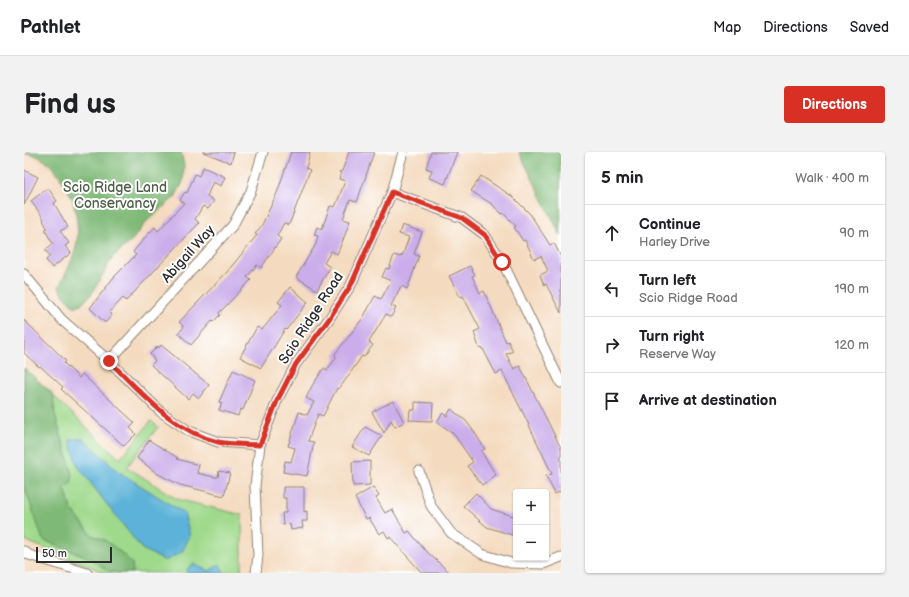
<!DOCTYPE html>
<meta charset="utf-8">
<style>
:root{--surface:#fff;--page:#f2f2f2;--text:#202124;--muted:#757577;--line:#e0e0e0;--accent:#d93025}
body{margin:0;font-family:"Balsamiq Sans",sans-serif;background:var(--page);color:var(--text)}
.controls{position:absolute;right:12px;bottom:12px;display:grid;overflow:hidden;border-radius:4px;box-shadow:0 1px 3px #0004}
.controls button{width:36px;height:36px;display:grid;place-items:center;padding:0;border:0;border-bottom:1px solid var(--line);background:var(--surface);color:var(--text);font:20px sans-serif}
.scale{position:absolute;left:12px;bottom:10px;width:76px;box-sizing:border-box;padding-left:4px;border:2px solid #2b2b2b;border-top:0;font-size:11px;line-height:14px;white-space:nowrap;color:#2b2b2b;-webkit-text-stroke:3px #fff;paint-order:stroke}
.stop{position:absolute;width:12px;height:12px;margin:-9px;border:3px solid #d93025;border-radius:50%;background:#fff}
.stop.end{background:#d93025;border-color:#fff;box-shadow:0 1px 4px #0008}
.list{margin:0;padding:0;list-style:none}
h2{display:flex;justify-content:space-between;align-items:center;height:52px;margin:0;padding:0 16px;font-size:17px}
h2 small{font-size:13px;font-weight:400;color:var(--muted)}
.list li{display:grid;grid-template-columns:26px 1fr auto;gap:12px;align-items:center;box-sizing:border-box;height:56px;padding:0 16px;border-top:1px solid var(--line)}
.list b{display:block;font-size:15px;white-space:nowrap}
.list p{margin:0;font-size:13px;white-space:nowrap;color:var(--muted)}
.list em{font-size:13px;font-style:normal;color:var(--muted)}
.icon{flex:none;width:22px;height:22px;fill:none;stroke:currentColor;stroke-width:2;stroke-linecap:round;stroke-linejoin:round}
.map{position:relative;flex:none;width:537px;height:421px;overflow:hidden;border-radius:4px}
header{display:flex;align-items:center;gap:24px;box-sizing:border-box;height:56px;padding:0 20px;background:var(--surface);border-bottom:1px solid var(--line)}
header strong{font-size:19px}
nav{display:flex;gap:22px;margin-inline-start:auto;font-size:14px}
.intro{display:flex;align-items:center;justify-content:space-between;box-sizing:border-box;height:96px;padding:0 24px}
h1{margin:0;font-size:28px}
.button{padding:10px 18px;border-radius:4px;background:var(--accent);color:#fff;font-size:14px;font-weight:700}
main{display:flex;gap:24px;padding:0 24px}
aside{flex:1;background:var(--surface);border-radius:4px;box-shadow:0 1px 3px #0004}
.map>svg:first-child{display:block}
.green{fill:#9fd98b;stroke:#65825b}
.forest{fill:#7fb977;stroke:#557251}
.water{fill:#5cb2d8;stroke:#446e82}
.building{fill:#caadea}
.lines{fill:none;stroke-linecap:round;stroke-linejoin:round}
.street-casing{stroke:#908274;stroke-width:11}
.street{stroke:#fff;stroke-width:9}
.route{stroke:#d93025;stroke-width:5}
.labels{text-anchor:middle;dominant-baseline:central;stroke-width:4;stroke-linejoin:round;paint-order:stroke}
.park-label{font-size:14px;fill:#4e5f48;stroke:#fff}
.street-label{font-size:14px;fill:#2b2b2b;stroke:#fff}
</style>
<header>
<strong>Pathlet</strong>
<nav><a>Map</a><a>Directions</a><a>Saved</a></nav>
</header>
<div class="intro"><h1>Find us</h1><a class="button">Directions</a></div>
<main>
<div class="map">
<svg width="537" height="421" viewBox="0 0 537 421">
<rect width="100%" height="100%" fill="#fff"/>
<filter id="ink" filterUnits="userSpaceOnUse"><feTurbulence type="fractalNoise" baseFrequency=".025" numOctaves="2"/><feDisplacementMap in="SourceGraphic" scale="8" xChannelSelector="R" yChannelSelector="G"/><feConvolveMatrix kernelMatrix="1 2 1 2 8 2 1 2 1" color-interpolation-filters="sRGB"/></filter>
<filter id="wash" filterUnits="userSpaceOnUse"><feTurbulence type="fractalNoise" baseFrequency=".012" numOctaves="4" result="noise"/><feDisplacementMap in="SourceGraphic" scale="16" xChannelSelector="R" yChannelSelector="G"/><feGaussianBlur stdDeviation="0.9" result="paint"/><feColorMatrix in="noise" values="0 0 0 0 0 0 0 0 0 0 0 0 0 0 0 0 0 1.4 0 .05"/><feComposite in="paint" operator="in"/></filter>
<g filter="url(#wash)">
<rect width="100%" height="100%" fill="#f4dabe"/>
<path class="green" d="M 0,216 L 96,307 L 127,269 L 134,275 L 103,315 L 153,347 L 218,363 L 218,415 L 215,421 L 81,421 L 0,388 Z"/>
<g class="forest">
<path d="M 0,0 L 157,0 L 160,13 L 159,30 L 151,45 L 123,69 L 109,87 L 88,106 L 69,140 L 59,151 L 51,155 L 40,144 L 35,135 C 42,120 51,106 53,89 C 55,78 52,57 48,46 C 40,29 23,0 0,2 Z"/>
<path d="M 495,0 L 536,0 L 537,84 Z"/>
<path d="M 0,216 L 29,242 L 31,263 L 49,323 L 47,331 L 41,336 L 47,357 L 68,383 L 81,388 L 99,402 L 108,411 L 109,419 L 108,421 L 93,421 L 82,418 L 68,407 L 19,388 L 0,334 Z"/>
</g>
<g class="water">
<path d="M 59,286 L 95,320 L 160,361 L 166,384 L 158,400 L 141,409 L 118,397 L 84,354 L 54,314 L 46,288 Z"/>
<path d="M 169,412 L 185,419 L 196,412 L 200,421 L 163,421 L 163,417 Z"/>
</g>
<g id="blocks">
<g class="building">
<path d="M 179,0 L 210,0 L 207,11 Z"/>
<path d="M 267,0 L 286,0 L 282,16 L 286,18 L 265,73 L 260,71 L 253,84 L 257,87 L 237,116 L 233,113 L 223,125 L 227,128 L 195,161 L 196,163 L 189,170 L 188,169 L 167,193 L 154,181 L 160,175 L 155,170 L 203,120 L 233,83 L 231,82 L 238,73 L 253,41 Z"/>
<path d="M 325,0 L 350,0 L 333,50 L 326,48 L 319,67 L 326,69 L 319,88 L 313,102 L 307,99 L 300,111 L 306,115 L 293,138 L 272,125 L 292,92 L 294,84 L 290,83 L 293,75 L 298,77 L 306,54 L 311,55 L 315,45 L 321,29 L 315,27 L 317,22 L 315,20 L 318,19 Z"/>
<path d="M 407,0 L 433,0 L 421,32 L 405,26 L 408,18 L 402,16 Z"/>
<path d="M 179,15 L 201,25 L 197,34 L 189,30 L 183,44 L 190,49 L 184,57 L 179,54 L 171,67 L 175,71 L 102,149 L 99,146 L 85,161 L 88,163 L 82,170 L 80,170 L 66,156 L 90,125 L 112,103 L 109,100 L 124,82 L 131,75 L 134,79 L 160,51 L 156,48 L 161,40 L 163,41 L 171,22 L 175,24 Z"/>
<path d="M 0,18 L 14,25 L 0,53 Z"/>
<path d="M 457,24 L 489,45 L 506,62 L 526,93 L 530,91 L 537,105 L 537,161 L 522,132 L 520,133 L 516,123 L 524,119 L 517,104 L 510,107 L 501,88 L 499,89 L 490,75 L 492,74 L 479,61 L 478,62 L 468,52 L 447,39 Z"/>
<path d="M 24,36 L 33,49 L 30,51 L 31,53 L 44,75 L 36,79 L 45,91 L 41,94 L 47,101 L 28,116 L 22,108 L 26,104 L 21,98 L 29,92 L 21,78 L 23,76 L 19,68 L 20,67 L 7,49 Z"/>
<path d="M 378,73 L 398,80 L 390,102 L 395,104 L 387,127 L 383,137 L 377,134 L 367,154 L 372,156 L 367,165 L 362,162 L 345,190 L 349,193 L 340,205 L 338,204 L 315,237 L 313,236 L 299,264 L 294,262 L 284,289 L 290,290 L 283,324 L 259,320 L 261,309 L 267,310 L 271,296 L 264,294 L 275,260 L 283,263 L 290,250 L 282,246 L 288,234 L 300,216 L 303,218 L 312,206 L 311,202 L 339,166 L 351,144 L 357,147 L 367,129 L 358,125 L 362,116 L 365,117 L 370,103 L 376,105 L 379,102 L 385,85 L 375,82 Z"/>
<path d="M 446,114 L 451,123 L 448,124 L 456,141 L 460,139 L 482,190 L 484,189 L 489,199 L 482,202 L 490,217 L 496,214 L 537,296 L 537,339 L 531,342 L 522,324 L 528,322 L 503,269 L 478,219 L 472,222 L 459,197 L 455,196 L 450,180 L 456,177 L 439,144 L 436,145 L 425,124 Z"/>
<path d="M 266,135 L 284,150 L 262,178 L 261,177 L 237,216 L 216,205 L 233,175 L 238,178 L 258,153 L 254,150 Z"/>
<path d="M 0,168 L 42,209 L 40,211 L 55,226 L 58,222 L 111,271 L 106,276 L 112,282 L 100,294 L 37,237 L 39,235 L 16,214 L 15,215 L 0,201 Z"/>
<path d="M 137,193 L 185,233 L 175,246 L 169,241 L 164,247 L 127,213 L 131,209 L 126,202 L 134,194 L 135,196 Z"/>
<path d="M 209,218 L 231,228 L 219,258 L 216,257 L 214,264 L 195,258 L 198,251 L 195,250 Z"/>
<path d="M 369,249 L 380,270 L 371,275 L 367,268 L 360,281 L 348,260 Z"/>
<path d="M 391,250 L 409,251 L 408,269 L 385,268 L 386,258 L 391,258 Z"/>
<path d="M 427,257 L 442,269 L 451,281 L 461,297 L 457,299 L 472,323 L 458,333 L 443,314 L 449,310 L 429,281 L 413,270 L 419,261 L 423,264 Z"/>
<path d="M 341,275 L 358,284 L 345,304 L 328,295 Z"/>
<path d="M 125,288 L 154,306 L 153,307 L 175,313 L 173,321 L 190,325 L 194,325 L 195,319 L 206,321 L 200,344 L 156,333 L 134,322 L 113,306 Z"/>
<path d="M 346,309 L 346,333 L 329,334 L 328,310 Z"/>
<path d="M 259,335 L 280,335 L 280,360 L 283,359 L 283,369 L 278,369 L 279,376 L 267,378 L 266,372 L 259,373 L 258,361 L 262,361 L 262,346 L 259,346 Z"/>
<path d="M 349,335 L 355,344 L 352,346 L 361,361 L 368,357 L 382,381 L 385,379 L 400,397 L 426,421 L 398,421 L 366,385 L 364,386 L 360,379 L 355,382 L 345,366 L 342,367 L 331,346 Z"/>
<path d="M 452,341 L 467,357 L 492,365 L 488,383 L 463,375 L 439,354 Z"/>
</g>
</g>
</g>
<g filter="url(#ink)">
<use href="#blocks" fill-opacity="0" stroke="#908274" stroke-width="1"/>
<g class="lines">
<g class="street-casing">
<g id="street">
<path d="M 368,40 L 438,66 L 461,83 L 478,109 L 537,231"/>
<path d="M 0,122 L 38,168 L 85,209 L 137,260 L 165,279 L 194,290 L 236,293"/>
<path d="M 85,209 L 209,73 L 227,39 L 239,0"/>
<path d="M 395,319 L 407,354 L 427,381 L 458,402 L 487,411 L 519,412 L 537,405"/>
<path d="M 0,399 L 5,403 L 63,421"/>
<path d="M 232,421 L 234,403 L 231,334 L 236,293 L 253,249 L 272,212 L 305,167 L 327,133 L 368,40 L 379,0"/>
</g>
</g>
<use href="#street" class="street"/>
</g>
</g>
<g class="lines" filter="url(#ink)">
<path class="route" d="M 85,209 C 117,240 149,279 194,290 C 207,293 223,292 236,293 L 253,249 L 272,212 L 305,167 L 327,133 L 368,40 L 438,66 L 461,83 L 478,110"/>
</g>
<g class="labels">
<g class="park-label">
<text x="91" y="35">Scio Ridge Land<tspan x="91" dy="16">Conservancy</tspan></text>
</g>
<g class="street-label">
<text transform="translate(164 102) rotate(-48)">Abigail Way</text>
<text transform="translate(287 166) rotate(-57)">Scio Ridge Road</text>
</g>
</g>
</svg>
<div class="controls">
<button>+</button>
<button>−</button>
</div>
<div class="scale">50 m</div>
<div class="stop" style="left:478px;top:110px"></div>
<div class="stop end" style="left:85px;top:209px"></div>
</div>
<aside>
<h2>5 min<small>Walk · 400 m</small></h2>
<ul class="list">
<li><svg class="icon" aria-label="ahead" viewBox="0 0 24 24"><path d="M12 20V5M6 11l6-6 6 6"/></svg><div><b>Continue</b><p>Harley Drive</p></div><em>90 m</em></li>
<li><svg class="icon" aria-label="left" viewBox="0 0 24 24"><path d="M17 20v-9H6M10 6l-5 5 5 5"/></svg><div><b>Turn left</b><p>Scio Ridge Road</p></div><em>190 m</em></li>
<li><svg class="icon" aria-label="right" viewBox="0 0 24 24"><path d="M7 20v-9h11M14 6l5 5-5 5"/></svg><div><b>Turn right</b><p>Reserve Way</p></div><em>120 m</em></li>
<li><svg class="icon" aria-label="arrive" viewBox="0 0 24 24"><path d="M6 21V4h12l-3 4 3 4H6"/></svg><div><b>Arrive at destination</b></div></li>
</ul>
</aside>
</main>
